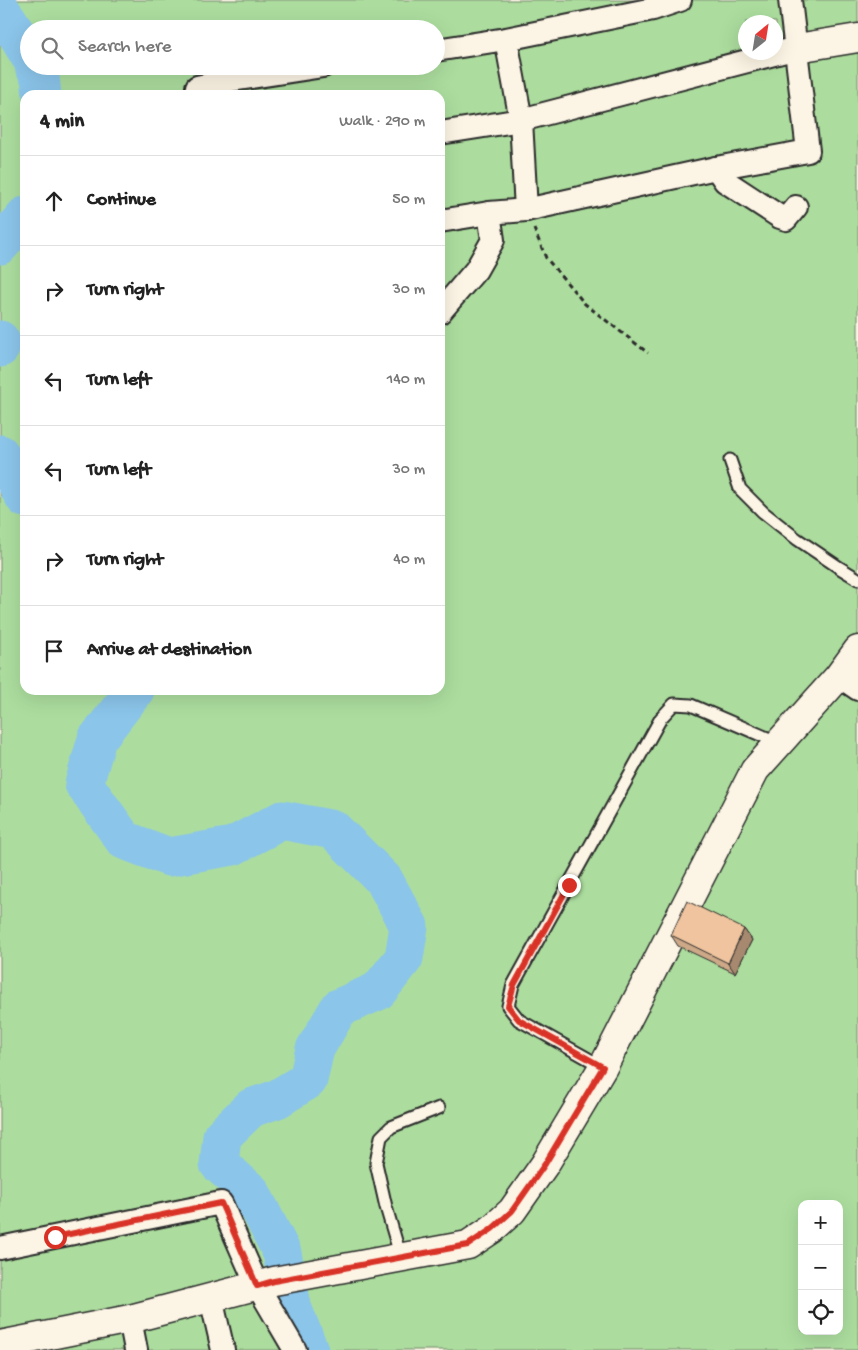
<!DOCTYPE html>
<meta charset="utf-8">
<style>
:root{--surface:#fff;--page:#f6f6f6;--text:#222;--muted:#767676;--line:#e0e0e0}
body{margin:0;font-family:"Gochi Hand",sans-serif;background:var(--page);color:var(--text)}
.controls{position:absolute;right:15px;bottom:15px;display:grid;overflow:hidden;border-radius:10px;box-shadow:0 5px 20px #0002}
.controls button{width:45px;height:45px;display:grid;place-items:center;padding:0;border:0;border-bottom:1px solid var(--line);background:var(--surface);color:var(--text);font:25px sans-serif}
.compass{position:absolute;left:738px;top:15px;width:45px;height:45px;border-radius:50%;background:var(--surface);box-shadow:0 5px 20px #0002;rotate:30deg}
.stop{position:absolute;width:15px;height:15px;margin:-11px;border:4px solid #d93025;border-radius:50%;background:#fff}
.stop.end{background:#d93025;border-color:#fff;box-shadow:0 1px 5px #0008}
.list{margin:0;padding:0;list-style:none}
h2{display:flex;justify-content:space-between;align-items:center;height:65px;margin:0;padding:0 20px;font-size:21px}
h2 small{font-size:16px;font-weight:400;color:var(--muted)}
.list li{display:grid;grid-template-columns:32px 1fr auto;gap:15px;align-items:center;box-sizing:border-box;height:90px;padding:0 20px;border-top:1px solid var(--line)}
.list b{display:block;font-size:19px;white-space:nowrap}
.list em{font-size:16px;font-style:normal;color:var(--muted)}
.icon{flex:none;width:28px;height:28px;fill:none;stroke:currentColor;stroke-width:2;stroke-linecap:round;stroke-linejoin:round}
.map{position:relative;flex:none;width:858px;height:1350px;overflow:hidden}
.search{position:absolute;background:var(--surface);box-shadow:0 5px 20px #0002;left:20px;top:20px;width:425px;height:55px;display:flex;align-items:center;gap:12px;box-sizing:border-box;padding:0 18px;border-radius:28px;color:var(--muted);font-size:19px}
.panel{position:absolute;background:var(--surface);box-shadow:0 5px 20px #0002;left:20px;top:90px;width:425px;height:605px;border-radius:15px}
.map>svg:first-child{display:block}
.green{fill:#acdd9e;stroke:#6c8464;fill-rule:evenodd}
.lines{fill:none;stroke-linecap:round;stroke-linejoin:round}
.river{stroke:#8bc5ea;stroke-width:39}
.lane-casing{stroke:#2b2b2b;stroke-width:15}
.street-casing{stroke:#2b2b2b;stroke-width:26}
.secondary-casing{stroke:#2b2b2b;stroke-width:31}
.path{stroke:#2b2b2b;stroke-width:3;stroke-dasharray:5 4;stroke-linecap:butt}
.lane{stroke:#fcf5e5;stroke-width:11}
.street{stroke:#fcf5e5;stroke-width:22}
.secondary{stroke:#fcf5e5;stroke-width:28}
.wall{fill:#cea988;stroke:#2b2b2b}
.shaded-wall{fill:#a7896f;stroke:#2b2b2b}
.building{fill:#efc49e;stroke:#2b2b2b}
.route{stroke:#d93025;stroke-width:6}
</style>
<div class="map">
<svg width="858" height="1350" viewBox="0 0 858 1350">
<rect width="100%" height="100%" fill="#fcf5e5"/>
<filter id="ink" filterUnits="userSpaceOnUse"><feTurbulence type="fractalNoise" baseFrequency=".02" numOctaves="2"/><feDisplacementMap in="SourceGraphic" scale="10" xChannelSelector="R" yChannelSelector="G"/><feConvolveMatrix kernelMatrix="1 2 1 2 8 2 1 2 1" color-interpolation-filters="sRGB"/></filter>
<g filter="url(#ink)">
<path class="green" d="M 0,0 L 858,0 L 858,1350 L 0,1350 ZM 746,22 L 776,22 L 776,52 L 746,52 ZM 29,29 L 436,29 L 436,66 L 29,66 ZM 25,95 L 440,95 L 440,690 L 25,690 ZM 802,1204 L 839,1204 L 839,1331 L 802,1331 Z"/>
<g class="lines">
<g class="river">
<path d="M 0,9 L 8,20 L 29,55"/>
<path d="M 34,66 L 40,77 L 42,95"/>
<path d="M 0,245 L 25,216"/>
<path d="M 0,340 L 2,344 L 0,348"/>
<path d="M 0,454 L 25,498"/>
<path d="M 135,690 L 97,739 L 84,784 L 124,840 L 169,857 L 233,846 L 282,820 L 334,830 L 384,880 L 409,926 L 404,958 L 378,991 L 339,1008 L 315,1049 L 308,1080 L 277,1099 L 251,1108 L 222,1136 L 219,1164 L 251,1192 L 282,1253 L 292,1307 L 309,1350"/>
</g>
<g class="lane-casing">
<g id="lane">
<path d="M 730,460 L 740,489 L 763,512 L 797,539 L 840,568 L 858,579"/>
<path d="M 603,1067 L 519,1020 L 508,1006 L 513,985 L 661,718 L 674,704 L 691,705 L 779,743"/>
<path d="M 401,1258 L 386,1207 L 376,1163 L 381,1137 L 391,1127 L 439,1108"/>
</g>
</g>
<g class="street-casing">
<g id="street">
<path d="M 506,39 L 521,120 L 526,210"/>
<path d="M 436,50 L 506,39 L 653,9 L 680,0"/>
<path d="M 209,95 L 197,87 L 225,81 L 323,66"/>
<path d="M 440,133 L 521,120 L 797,48"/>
<path d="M 716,168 L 725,181 L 780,217 L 786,219 L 796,207"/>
<path d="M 440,221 L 489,213 L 526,210 L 716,168 L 808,151 L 790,0"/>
<path d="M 440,312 L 476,270 L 493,240 L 489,213"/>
<path d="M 839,676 L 858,689"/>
<path d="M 0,1248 L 221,1203 L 257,1285 L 295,1350"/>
<path d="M 211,1298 L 223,1350"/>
<path d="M 130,1319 L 136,1350"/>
</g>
</g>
<g class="secondary-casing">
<g id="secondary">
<path d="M 797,48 L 858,38"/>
<path d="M 0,1345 L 130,1319 L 274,1281 L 468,1245 L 492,1229 L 512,1211 L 545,1164 L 603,1067 L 755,770 L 839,676 L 858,650"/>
</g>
</g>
<path class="path" d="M 534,229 L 546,258 L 585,304 L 648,353"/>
<use href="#lane" class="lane"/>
<use href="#street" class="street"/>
<use href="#secondary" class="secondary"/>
</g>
<path class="wall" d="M 744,929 L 752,940 L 735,973 L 678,946 L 671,935 Z"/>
<path class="shaded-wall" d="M 744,929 L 752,940 L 735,973 L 728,963 Z"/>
<path class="building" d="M 687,901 L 744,929 L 728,963 L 671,935 Z"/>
</g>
<g class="lines" filter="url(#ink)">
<path class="route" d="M 55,1237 L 221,1203 L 257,1286 L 274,1281 L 468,1245 L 492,1229 L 512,1211 L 545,1164 L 603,1067 L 519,1020 L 508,1006 L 514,985 L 569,885"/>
</g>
</svg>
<div class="controls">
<button>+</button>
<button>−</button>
<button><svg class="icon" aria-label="locate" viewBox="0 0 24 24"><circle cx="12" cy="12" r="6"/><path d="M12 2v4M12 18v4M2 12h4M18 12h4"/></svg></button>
</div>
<svg class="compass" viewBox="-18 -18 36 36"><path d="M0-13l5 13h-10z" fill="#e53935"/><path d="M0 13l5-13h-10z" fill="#767676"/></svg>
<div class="stop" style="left:55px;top:1237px"></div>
<div class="stop end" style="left:569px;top:885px"></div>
<div class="search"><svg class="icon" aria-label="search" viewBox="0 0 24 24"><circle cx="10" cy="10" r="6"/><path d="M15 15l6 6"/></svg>Search here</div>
<section class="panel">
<h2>4 min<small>Walk · 290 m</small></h2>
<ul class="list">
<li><svg class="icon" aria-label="ahead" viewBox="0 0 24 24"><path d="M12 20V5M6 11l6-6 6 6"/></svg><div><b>Continue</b></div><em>50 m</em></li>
<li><svg class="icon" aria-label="right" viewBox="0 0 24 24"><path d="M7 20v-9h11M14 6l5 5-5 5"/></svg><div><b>Turn right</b></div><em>30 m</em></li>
<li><svg class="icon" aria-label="left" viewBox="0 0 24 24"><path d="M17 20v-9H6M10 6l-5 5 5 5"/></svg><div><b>Turn left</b></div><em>140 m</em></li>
<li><svg class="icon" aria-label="left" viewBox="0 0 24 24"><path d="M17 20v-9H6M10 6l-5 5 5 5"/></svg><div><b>Turn left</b></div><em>30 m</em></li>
<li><svg class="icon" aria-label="right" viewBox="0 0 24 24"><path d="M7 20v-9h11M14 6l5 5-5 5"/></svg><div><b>Turn right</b></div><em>40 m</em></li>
<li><svg class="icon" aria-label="arrive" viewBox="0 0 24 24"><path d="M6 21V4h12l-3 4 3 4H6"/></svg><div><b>Arrive at destination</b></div></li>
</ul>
</section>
</div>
